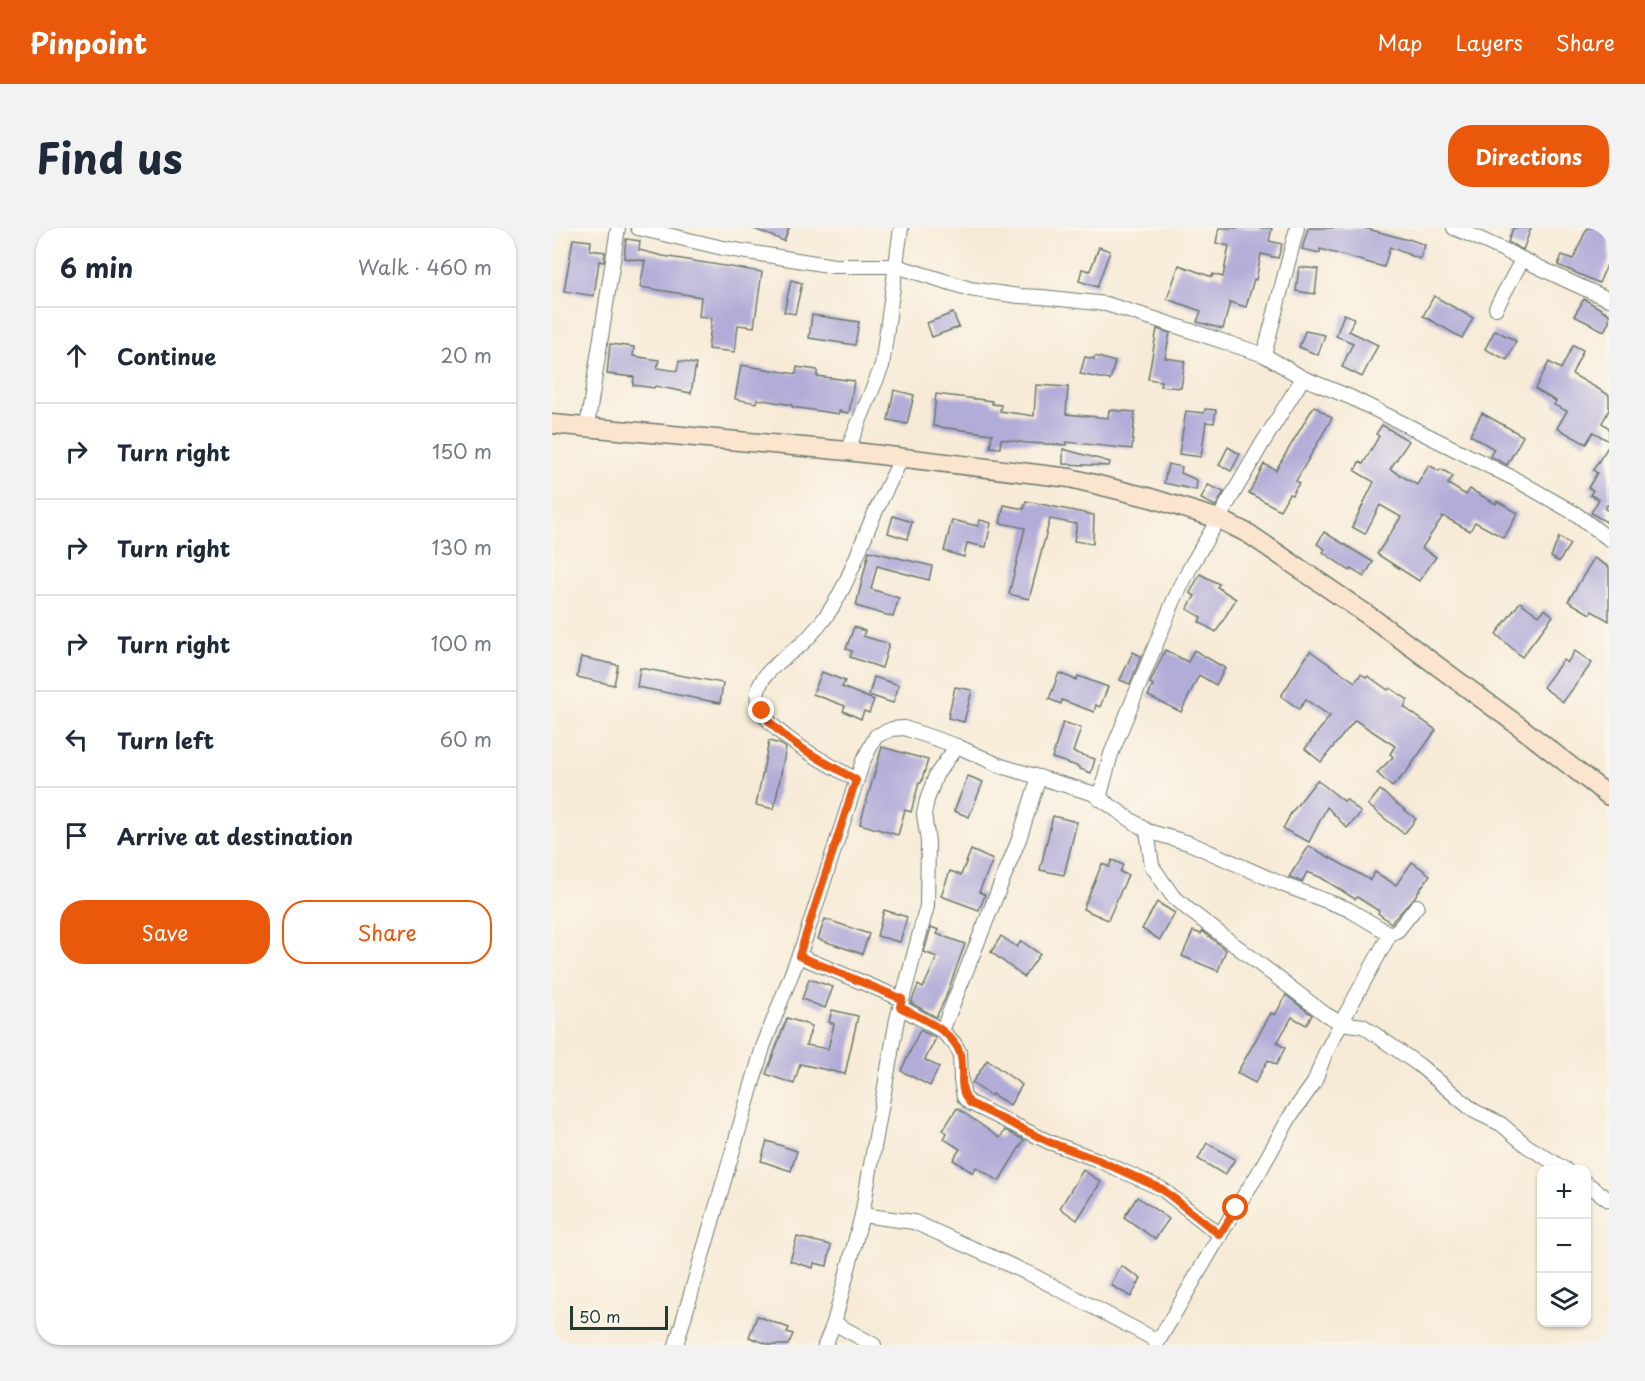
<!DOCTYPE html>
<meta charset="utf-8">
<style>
:root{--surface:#fff;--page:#f2f2f3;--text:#1f2937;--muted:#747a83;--line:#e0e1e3;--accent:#ea580c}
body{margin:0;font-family:"Playpen Sans",sans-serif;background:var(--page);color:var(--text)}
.controls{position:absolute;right:18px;bottom:18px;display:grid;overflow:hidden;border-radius:12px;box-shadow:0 2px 4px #0004}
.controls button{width:54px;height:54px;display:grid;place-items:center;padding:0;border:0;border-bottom:2px solid var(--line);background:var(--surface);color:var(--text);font:30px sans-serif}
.scale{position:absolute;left:18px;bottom:15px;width:98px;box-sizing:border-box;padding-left:6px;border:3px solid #1f3d34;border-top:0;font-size:16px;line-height:21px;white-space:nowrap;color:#1f3d34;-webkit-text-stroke:4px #fbf7ec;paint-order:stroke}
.stop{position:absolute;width:18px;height:18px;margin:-14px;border:4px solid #ea580c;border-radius:50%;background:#fff}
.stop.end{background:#ea580c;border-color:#fff;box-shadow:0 2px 6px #0008}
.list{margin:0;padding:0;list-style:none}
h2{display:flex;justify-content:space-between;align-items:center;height:78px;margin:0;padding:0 24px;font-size:26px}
h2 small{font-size:20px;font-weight:400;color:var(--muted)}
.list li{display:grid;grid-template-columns:39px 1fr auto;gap:18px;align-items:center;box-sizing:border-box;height:96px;padding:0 24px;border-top:2px solid var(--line)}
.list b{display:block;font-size:22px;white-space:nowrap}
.list em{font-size:20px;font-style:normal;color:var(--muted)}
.actions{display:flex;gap:12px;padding:18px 24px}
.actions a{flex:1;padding:14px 0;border:2px solid var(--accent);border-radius:24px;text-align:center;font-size:21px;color:var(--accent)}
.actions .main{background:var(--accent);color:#fff}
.icon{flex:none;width:33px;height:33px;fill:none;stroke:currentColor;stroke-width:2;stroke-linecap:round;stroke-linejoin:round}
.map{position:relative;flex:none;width:1057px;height:1117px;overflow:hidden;border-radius:24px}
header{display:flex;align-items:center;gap:36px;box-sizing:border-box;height:84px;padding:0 30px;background:var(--accent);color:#fff}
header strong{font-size:28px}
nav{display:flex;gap:33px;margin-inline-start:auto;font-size:21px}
.intro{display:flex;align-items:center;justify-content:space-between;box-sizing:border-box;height:144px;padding:0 36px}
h1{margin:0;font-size:42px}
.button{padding:15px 27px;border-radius:24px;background:var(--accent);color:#fff;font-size:21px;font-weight:700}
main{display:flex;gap:36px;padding:0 36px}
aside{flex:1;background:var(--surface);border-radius:24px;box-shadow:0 2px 4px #0004}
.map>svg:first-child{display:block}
.building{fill:#b2acd8}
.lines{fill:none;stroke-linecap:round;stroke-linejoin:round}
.street-casing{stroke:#6b7a6d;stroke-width:16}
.secondary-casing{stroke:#6b7a6d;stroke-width:21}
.street{stroke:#fff;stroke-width:14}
.secondary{stroke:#fbe5cf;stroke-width:18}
.route{stroke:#ea580c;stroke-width:8}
</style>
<header>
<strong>Pinpoint</strong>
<nav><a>Map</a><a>Layers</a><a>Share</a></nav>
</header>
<div class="intro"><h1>Find us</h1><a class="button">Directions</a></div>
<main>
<aside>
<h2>6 min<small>Walk · 460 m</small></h2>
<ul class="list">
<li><svg class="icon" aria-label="ahead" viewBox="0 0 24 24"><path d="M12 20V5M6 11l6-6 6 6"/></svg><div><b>Continue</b></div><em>20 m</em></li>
<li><svg class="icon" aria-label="right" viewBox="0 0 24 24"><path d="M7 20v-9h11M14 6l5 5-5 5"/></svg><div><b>Turn right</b></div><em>150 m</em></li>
<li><svg class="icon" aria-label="right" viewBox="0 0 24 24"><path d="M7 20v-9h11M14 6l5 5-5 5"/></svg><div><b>Turn right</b></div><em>130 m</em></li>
<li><svg class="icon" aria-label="right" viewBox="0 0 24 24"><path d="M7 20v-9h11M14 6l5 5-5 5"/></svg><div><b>Turn right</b></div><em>100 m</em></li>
<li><svg class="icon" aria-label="left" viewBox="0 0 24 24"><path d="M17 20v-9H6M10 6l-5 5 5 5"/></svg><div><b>Turn left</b></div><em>60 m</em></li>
<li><svg class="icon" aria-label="arrive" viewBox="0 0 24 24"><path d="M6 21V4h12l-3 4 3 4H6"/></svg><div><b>Arrive at destination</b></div></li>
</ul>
<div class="actions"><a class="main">Save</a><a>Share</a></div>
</aside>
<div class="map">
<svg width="1057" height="1117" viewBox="0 0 1057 1117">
<rect width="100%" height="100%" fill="#fbf7ec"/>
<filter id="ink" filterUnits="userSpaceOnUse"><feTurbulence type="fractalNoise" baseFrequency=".0167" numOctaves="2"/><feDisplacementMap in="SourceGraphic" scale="12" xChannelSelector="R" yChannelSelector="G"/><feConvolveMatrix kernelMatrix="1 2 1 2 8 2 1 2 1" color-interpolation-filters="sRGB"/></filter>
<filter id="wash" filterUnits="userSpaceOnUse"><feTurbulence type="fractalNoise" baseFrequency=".008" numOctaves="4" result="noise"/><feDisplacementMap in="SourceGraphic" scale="24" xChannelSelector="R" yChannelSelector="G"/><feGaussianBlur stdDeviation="1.35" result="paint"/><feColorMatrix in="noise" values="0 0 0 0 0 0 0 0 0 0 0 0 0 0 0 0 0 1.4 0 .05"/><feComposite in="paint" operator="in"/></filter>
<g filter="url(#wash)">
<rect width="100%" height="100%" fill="#f7ebd7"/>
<g id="blocks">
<g class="building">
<path d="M 200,0 L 237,0 L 232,13 Z"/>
<path d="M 667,0 L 720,0 L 717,13 L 730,16 L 726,30 L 709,26 L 704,52 L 702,51 L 694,79 L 678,74 L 671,101 L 645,94 L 649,83 L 615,71 L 627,37 L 660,49 L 661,46 L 671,49 L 677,18 L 664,15 Z"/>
<path d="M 756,0 L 812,0 L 856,12 L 857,11 L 873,17 L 868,31 L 838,19 L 832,39 L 768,21 L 768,25 L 750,21 Z"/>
<path d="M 961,0 L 979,0 L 971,22 L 956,14 Z"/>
<path d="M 1035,0 L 1057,0 L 1057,32 L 1047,55 L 1006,37 L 1010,27 L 1021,31 Z"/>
<path d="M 21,11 L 39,13 L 38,22 L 53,24 L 52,34 L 47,33 L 42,68 L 12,63 Z"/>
<path d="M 74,11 L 88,13 L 87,22 L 111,28 L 210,44 L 202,99 L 186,97 L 183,124 L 156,121 L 160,90 L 147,88 L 149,69 L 88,59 L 93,33 L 72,30 Z"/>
<path d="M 547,19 L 558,23 L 545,59 L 527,53 L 530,41 L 538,43 Z"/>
<path d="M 747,39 L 766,41 L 763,66 L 744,63 Z"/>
<path d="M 239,52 L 250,55 L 243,86 L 232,84 Z"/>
<path d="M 882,68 L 921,90 L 910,110 L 871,88 Z"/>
<path d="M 1032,71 L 1057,86 L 1057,94 L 1052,103 L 1022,88 Z"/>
<path d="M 401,85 L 407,99 L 380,109 L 375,95 Z"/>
<path d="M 792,86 L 802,90 L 797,103 L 826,117 L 810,149 L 790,139 L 801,115 L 784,108 Z"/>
<path d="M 260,87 L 307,94 L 303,117 L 257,110 Z"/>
<path d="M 605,101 L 618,105 L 613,130 L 633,133 L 629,160 L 608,158 L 609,153 L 596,151 Z"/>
<path d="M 943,102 L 964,113 L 955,132 L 933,121 Z"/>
<path d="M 753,103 L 773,107 L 766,127 L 747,119 Z"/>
<path d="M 58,116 L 82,119 L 81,128 L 107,132 L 105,140 L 125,143 L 127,133 L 144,136 L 139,165 L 103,158 L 102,160 L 81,157 L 82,149 L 55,146 Z"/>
<path d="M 1021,117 L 1031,122 L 1020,146 L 1057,167 L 1057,182 L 1050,195 L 1057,200 L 1057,213 L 1041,204 L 1034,216 L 1005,200 L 1015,183 L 1002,177 L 1004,173 L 983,161 L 997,134 L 1009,141 Z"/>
<path d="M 543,128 L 563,134 L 558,152 L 528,146 L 533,129 L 542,131 Z"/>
<path d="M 189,137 L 244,146 L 245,139 L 265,142 L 265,148 L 302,153 L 297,185 L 287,183 L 287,186 L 240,179 L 240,177 L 205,171 L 204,175 L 183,171 Z"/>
<path d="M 484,157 L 516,159 L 514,186 L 556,190 L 557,182 L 583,184 L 580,221 L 514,214 L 514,217 L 475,215 L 449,211 L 448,220 L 438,219 L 440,206 L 381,198 L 384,166 L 440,173 L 440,176 L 449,177 L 448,183 L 482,188 Z"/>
<path d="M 342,162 L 362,167 L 355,196 L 336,192 Z"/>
<path d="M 762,178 L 780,190 L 744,253 L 747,255 L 740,267 L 737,266 L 728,282 L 697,265 L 712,236 L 724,242 Z"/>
<path d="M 653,181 L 664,182 L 662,195 L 654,194 L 649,229 L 627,226 L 634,183 L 652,185 Z"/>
<path d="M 930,185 L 971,208 L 955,237 L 938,228 L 942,221 L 918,207 Z"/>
<path d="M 830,197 L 857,213 L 838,241 L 865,257 L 877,237 L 887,243 L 889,241 L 901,248 L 896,256 L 914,267 L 918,261 L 944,276 L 945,273 L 966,285 L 952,310 L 923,294 L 918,303 L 891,288 L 870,320 L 884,329 L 867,353 L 825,326 L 849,289 L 828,277 L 813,306 L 800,299 L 822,254 L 803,243 L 807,234 L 811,236 L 827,208 L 824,206 Z"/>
<path d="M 1057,217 L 1057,278 L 1055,277 L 1053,281 L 1057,283 L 1057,288 L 1054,294 L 1039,285 L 1047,271 L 1038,267 L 1041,262 L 1036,260 L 1045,245 L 1041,242 Z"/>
<path d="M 676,219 L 688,226 L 679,243 L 667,237 Z"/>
<path d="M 511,221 L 558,234 L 557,238 L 511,236 Z"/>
<path d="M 616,236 L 630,239 L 629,245 L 645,252 L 644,262 L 612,255 Z"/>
<path d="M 656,257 L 672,264 L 664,278 L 649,271 Z"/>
<path d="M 474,273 L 542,287 L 541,316 L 522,313 L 525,296 L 498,291 L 477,371 L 457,366 L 473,300 L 448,295 L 452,277 L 472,281 Z"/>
<path d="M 341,288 L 360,294 L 355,311 L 336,305 Z"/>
<path d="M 400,292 L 426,298 L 428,292 L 439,295 L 434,319 L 415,315 L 412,329 L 392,323 Z"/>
<path d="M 772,304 L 821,334 L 812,349 L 799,341 L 798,343 L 771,324 L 773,321 L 765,316 Z"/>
<path d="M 1007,309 L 1018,316 L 1007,334 L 999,329 Z"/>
<path d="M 317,323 L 380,338 L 377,352 L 325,338 L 319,361 L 347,370 L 341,389 L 304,378 Z"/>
<path d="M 1042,330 L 1057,339 L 1057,393 L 1040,383 L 1038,386 L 1016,373 Z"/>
<path d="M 648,346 L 667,356 L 665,359 L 684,371 L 664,404 L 647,394 L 649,389 L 635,381 L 643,368 L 638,365 Z"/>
<path d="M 968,374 L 987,388 L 993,381 L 1001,388 L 970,429 L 944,406 Z"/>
<path d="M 302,399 L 313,403 L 311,408 L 337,416 L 330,440 L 298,429 L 300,423 L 294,421 Z"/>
<path d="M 613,422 L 636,434 L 642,422 L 673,440 L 664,457 L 647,447 L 629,484 L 596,468 L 601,457 L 598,455 Z"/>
<path d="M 758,423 L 803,454 L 809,446 L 815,450 L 816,448 L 836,462 L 838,460 L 856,472 L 852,479 L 884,502 L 855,543 L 840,559 L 825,545 L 841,529 L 838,526 L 843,518 L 803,492 L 769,534 L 753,521 L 778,488 L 754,472 L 747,481 L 729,468 Z"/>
<path d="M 1023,423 L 1040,435 L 1011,474 L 991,459 L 1011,432 L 1015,435 Z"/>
<path d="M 581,424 L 589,428 L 578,456 L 568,452 Z"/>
<path d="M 29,429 L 66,437 L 62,457 L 25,449 Z"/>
<path d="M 88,440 L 171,455 L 168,475 L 85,459 Z"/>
<path d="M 270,444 L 293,453 L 290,459 L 322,472 L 317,485 L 312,483 L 309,491 L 291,483 L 293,478 L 261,466 Z"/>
<path d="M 507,445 L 524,452 L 526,448 L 556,459 L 548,479 L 544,477 L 542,484 L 510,472 L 509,476 L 497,471 Z"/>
<path d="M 322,449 L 347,457 L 341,475 L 317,467 Z"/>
<path d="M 403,459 L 420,462 L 412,494 L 396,490 Z"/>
<path d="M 511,494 L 529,500 L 521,524 L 543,531 L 539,545 L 528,541 L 528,539 L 500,530 Z"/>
<path d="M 217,513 L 228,516 L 234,520 L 222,581 L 204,577 Z"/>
<path d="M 330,519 L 376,532 L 369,555 L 367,555 L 359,584 L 353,582 L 346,607 L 308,596 Z"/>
<path d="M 416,548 L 431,554 L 417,589 L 402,583 Z"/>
<path d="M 765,552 L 792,573 L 794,571 L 809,585 L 795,600 L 775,579 L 757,614 L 731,601 L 739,585 Z"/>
<path d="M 828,562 L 864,591 L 852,606 L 816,577 Z"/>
<path d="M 501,588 L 525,594 L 512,647 L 488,642 Z"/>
<path d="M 757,618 L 818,652 L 823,644 L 844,657 L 860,634 L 878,647 L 862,670 L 839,695 L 826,685 L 827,683 L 805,669 L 803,671 L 768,649 L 755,644 L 750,654 L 737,649 Z"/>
<path d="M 419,622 L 441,632 L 427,664 L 433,667 L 427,682 L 389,668 L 398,643 L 409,647 Z"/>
<path d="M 560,632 L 571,637 L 568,644 L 576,647 L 556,692 L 531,681 L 550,636 L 557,639 Z"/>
<path d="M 605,674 L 623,685 L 608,712 L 590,701 Z"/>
<path d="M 332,682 L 355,689 L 348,714 L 325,708 Z"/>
<path d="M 273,691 L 317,706 L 310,726 L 266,711 Z"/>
<path d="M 379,699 L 387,702 L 385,706 L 413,716 L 393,771 L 384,789 L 359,775 L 366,757 L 371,760 L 385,729 L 372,724 Z"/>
<path d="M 641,703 L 649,706 L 650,703 L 674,722 L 666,743 L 630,728 Z"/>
<path d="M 449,708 L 465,719 L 469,713 L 488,726 L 472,749 L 439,724 Z"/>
<path d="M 257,751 L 281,759 L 273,780 L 250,771 Z"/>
<path d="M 734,767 L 760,787 L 754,797 L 740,789 L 725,815 L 733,820 L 724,837 L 716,832 L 703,855 L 685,845 L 719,785 L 723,787 Z"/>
<path d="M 280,782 L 306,788 L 293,846 L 248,836 L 242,856 L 214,846 L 235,790 L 260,798 L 254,817 L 276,821 L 282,796 L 277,794 Z"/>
<path d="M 368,802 L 384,810 L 373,832 L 387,839 L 378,858 L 349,843 Z"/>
<path d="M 435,832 L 470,857 L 458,877 L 440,866 L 439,868 L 420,855 Z"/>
<path d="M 405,880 L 448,910 L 453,902 L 472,912 L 447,953 L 424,939 L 421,945 L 401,932 L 408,921 L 392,911 L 395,905 L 391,902 Z"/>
<path d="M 215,913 L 245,923 L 239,943 L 209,933 Z"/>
<path d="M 655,915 L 683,931 L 673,947 L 646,931 Z"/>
<path d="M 531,942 L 549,954 L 525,992 L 508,980 Z"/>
<path d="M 585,969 L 617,991 L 603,1011 L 572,989 Z"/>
<path d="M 245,1009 L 279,1017 L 275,1038 L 262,1035 L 261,1040 L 238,1033 Z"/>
<path d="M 569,1038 L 589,1050 L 579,1069 L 559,1057 Z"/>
<path d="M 205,1088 L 237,1100 L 235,1104 L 241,1106 L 236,1117 L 218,1117 L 197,1109 Z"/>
</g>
</g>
</g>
<g filter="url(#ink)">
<use href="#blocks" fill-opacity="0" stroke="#6b7a6d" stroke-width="1.5"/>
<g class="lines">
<g class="street-casing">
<g id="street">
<path d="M 86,0 L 171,20 L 282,38 L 344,38 L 418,61 L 467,68 L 490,69 L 554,76 L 603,91 L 712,127 L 751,150 L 798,169 L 961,250 L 1024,286 L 1057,311"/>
<path d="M 902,0 C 955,21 1004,50 1057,71"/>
<path d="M 944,80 L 970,32"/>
<path d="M 712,127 L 745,0"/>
<path d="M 35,199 L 66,0"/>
<path d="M 295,223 L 330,138 L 349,0"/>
<path d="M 487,549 L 467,611 L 390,803 L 402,815 L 408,825 L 409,852 L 412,869 L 418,875 L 497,914 L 546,932 L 610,961 L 668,1007"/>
<path d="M 304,552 C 279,537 212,504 206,474 C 201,445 237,429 254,412 C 259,407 264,401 269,395 C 294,364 305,325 321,289 C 330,269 340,250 349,231"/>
<path d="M 547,571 L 559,526 L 622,372 L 639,338 L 710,216 L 751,150"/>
<path d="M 595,603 L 600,638 L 620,667 L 637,682 L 773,786 L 789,795 L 811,798 L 867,837 L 922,883 L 949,896 L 975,918 L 1014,942"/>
<path d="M 247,728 L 350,771"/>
<path d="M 348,779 L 390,803"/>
<path d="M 1034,955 L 1057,972"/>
<path d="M 310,987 L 362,994 L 480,1047 L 606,1113"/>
<path d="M 282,1095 L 322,1117"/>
<path d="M 124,1117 L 211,819 L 252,714 L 311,533 L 324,508 L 340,501 L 352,500 L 358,502 L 405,518 L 449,538 L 540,565 L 595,603 L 637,615 L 732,657 L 796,681 L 838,706"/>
<path d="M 273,1117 L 282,1095 L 310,987 L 345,791 L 375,678 L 376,614 L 372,586 L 375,572 L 384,547 L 405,518"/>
<path d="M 604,1117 L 684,980 L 706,946 L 739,887 L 762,855 L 773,826 L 789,795 L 838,706 L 846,702 L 865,678"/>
</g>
</g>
<g class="secondary-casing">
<path id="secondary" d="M 0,196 L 295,223 L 518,250 L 599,270 L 667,291 L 697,306 L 823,392 L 967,498 L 1057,568"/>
</g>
<use href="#street" class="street"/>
<use href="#secondary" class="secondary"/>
</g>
</g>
<g class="lines" filter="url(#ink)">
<path class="route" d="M 210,483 C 226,512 276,535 304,552 L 247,728 L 350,771 L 348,779 C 368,790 399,801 408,825 C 414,842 404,860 418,875 L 497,914 L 546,932 L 610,961 L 668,1007 L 684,980"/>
</g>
</svg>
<div class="controls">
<button>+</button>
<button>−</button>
<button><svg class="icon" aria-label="layers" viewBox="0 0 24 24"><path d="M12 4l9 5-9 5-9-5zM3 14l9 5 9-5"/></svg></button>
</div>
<div class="scale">50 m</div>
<div class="stop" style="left:684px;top:980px"></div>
<div class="stop end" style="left:210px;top:483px"></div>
</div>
</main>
